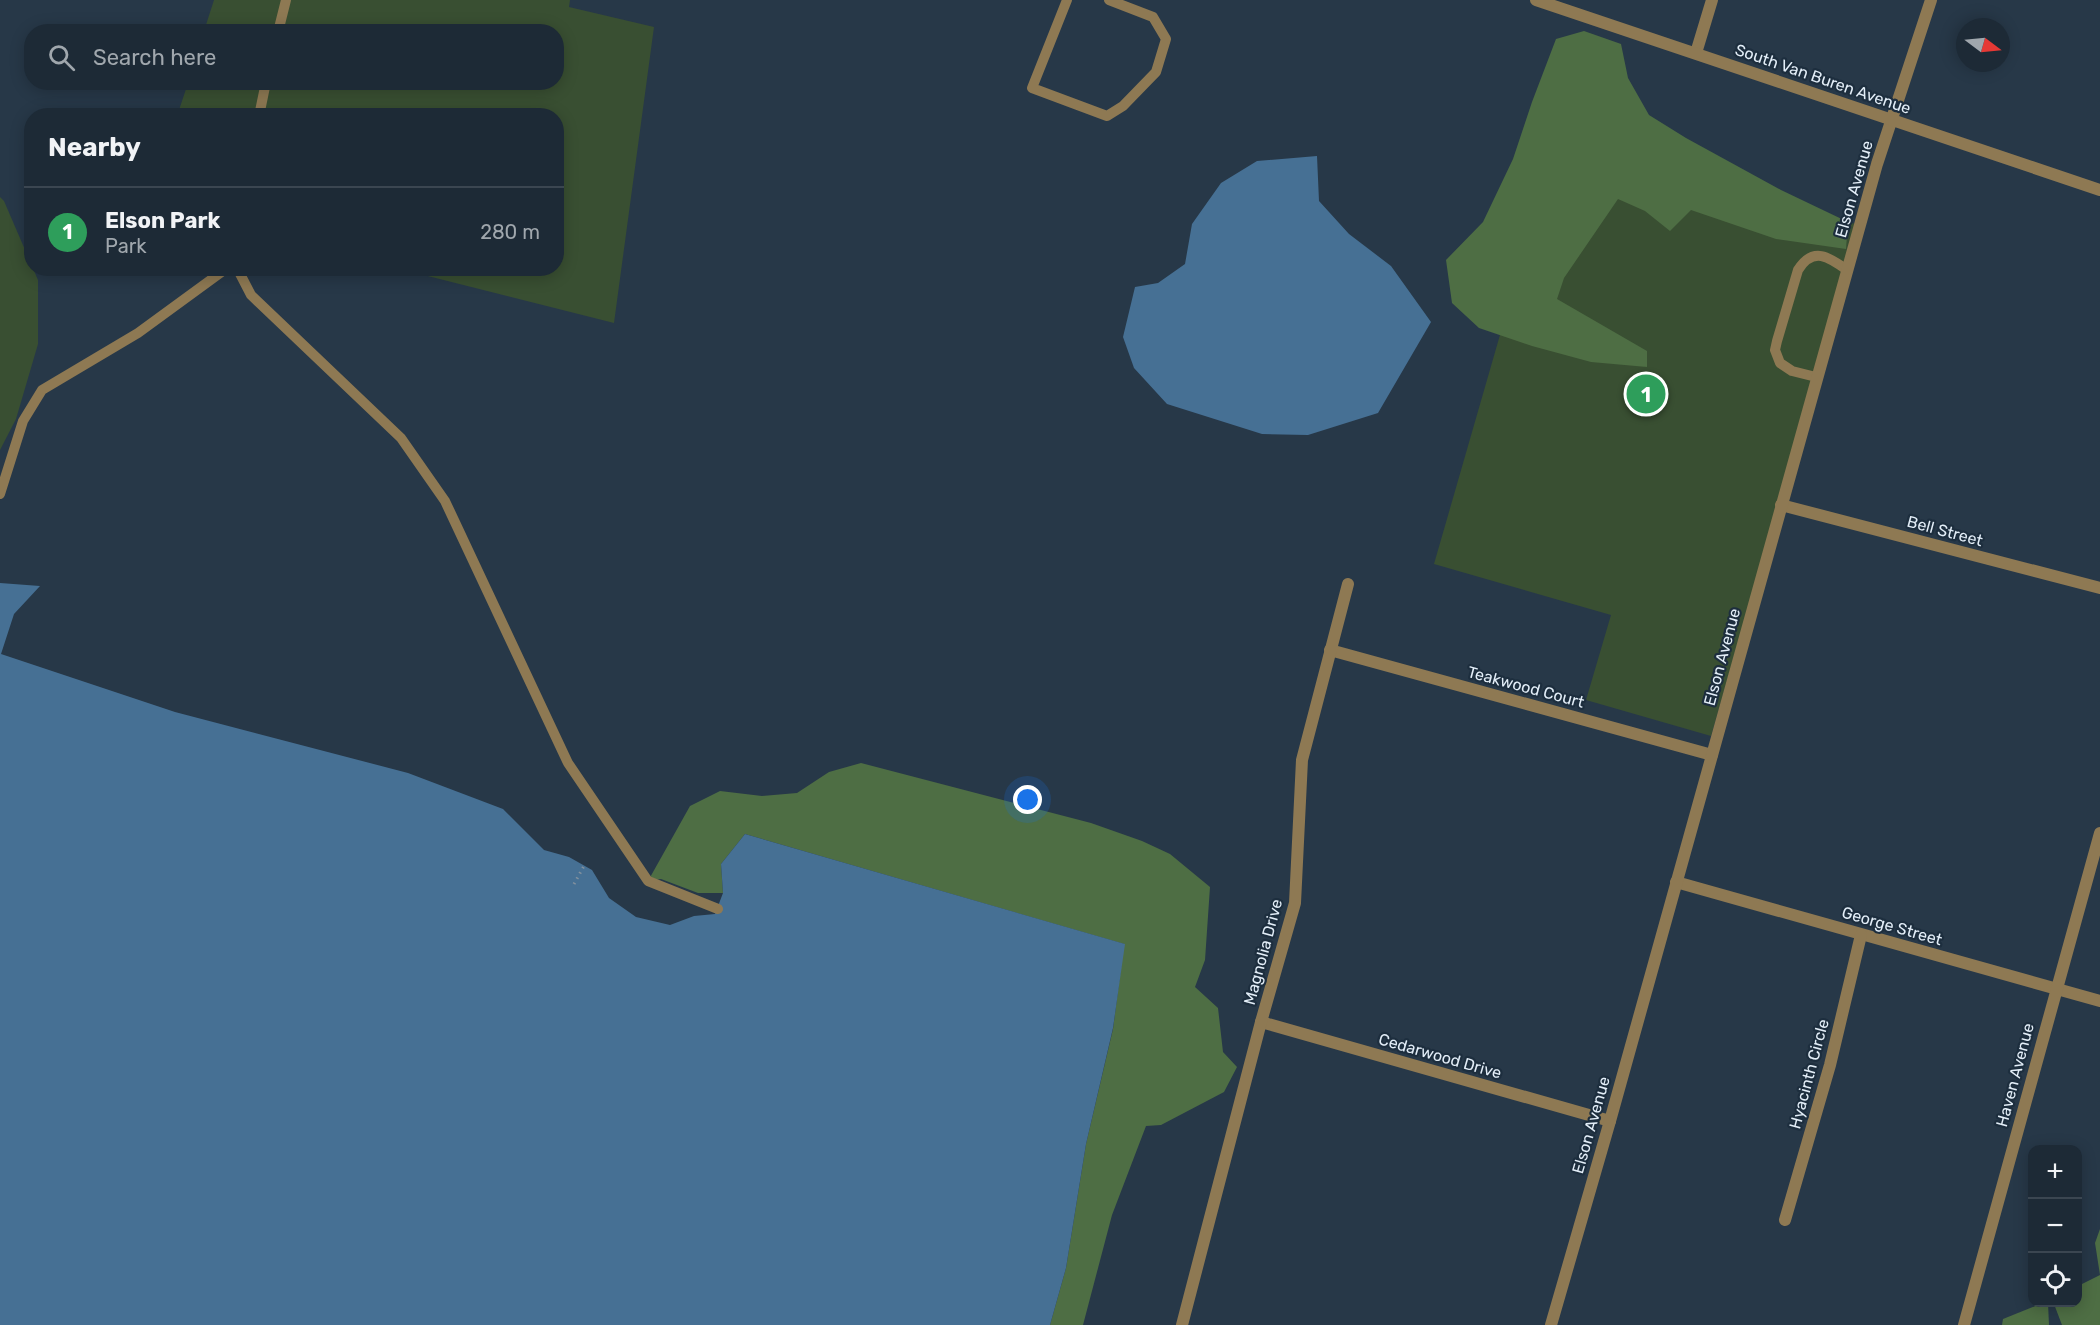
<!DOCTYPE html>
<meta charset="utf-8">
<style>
:root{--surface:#1d2a36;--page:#2a3642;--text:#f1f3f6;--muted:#a0a7ad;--line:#3b4651;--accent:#8abfa5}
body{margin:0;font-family:Rubik,sans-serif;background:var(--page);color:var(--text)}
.controls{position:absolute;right:18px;bottom:18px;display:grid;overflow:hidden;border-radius:12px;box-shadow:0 3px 15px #0003}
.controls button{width:54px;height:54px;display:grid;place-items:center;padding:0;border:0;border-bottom:2px solid var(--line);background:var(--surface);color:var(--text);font:30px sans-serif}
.compass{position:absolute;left:1956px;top:18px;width:54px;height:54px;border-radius:50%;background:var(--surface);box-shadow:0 3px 15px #0003;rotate:106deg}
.you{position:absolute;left:1028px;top:800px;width:21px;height:21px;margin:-15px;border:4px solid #fff;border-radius:50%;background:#1a73e8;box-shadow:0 0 0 9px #1a73e833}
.badge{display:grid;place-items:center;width:39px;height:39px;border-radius:50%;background:var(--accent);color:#fff;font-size:20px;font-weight:700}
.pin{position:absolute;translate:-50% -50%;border:3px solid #fff;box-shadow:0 2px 6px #0006}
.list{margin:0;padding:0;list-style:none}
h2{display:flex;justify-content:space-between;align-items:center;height:78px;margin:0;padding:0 24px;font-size:26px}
h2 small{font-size:20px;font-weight:400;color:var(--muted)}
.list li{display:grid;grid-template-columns:39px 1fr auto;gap:18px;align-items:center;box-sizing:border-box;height:90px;padding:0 24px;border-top:2px solid var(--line)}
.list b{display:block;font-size:22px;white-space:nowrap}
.list p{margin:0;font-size:20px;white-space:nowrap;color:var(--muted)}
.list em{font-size:20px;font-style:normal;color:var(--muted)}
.icon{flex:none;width:33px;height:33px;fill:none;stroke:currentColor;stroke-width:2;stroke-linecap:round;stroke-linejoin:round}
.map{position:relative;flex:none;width:2100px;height:1325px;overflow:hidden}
.search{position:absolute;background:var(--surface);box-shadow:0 3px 15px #0003;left:24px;top:24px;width:540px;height:66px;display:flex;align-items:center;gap:15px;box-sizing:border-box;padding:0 21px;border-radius:24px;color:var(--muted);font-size:22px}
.panel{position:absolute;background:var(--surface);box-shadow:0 3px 15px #0003;left:24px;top:108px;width:540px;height:168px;border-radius:24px}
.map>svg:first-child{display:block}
.green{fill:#394f32}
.forest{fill:#4e6e44}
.water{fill:#467094}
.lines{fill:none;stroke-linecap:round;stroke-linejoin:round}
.path{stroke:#83919e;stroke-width:3;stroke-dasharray:1.5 4.5;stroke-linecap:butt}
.service{stroke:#8e7953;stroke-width:10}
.minor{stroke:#8e7953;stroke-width:12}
.tertiary{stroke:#8e7953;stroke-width:12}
.labels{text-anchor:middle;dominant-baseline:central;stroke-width:4.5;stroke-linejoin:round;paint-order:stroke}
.street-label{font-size:16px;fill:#e3eef8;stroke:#1d2e3e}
</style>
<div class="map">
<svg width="2100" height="1325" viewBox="0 0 2100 1325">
<rect width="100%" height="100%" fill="#273848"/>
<g class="green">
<path d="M 214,0 L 570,0 L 569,7 L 654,27 L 614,323 L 400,269 L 556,268 L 556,116 L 177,116 L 188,83 L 556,82 L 556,32 L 204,31 Z"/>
<path d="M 1557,137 L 1859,225 L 1711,736 L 1586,700 L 1611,615 L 1434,564 Z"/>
<path d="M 0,197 L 4,201 L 38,280 L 38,344 L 16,419 L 0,450 Z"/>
</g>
<g class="forest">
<path d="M 1584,31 L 1621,44 L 1628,78 L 1649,115 L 1686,138 L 1781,190 L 1848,222 L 1846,249 L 1776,239 L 1691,210 L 1670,231 L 1645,211 L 1618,199 L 1564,278 L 1557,299 L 1647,351 L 1647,367 L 1591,362 L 1532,346 L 1479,328 L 1452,303 L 1446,260 L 1483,222 L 1513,159 L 1532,102 L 1556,39 Z"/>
<path d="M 861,763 L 1091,823 L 1142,841 L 1170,854 L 1210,887 L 1205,960 L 1195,987 L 1218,1008 L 1223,1052 L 1237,1067 L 1224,1092 L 1161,1125 L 1146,1126 L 1112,1215 L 1083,1325 L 1050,1325 L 1066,1268 L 1086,1144 L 1113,1029 L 1124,944 L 745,834 L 721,864 L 723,893 L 698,893 L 661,879 L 648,881 L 690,806 L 720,791 L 762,796 L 797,793 L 829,772 Z"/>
<path d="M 2100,1229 L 2100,1325 L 2062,1325 L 2054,1304 L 2078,1302 L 2078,1286 L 2100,1275 L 2095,1243 Z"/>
<path d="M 2043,1303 L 2048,1303 L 2049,1325 L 2002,1325 L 2003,1319 Z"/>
</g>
<g class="water">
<path d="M 1317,156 L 1319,201 L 1349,234 L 1391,266 L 1431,322 L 1378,413 L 1308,435 L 1262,434 L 1167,404 L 1134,368 L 1123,337 L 1135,287 L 1158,283 L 1185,264 L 1192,224 L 1221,183 L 1257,161 Z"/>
<path d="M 0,583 L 40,586 L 14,614 L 1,654 L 175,712 L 408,773 L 503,809 L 544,850 L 569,857 L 592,870 L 609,898 L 636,917 L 670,925 L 694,916 L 715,914 L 723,893 L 721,864 L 745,834 L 1125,944 L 1113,1028 L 1086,1144 L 1066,1268 L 1050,1325 L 0,1325 Z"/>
</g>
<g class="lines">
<path class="path" d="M 574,884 L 585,864"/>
<g class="service">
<path d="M 1067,0 L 1032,88 L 1107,116 L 1123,106 L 1156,72 L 1166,39 L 1153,17 L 1109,0"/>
<path d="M 278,32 L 286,0"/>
<path d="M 259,116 L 266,82"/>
<path d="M 237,268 L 251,295 L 401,438 L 445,501 L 568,763 L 648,881 L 718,909"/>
<path d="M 1816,377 L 1792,371 L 1780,363 L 1775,350 L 1777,341 L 1798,270 C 1813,246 1829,257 1847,270"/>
<path d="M 0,494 L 23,421 L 42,390 L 138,333 L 227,268"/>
</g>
<g class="minor">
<path d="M 1696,53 L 1712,0"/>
<path d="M 1781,505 L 2100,588"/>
<path d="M 1330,650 L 1712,755"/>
<path d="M 1676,882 L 2100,1001"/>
<path d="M 1261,1022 L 1610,1121"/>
<path d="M 1785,1220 L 1830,1065 L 1861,935"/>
<path d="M 1182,1325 L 1261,1022 L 1295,903 L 1302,760 L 1348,584"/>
<path d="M 1551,1325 L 1610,1121 L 1877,164 L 1931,0"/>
<path d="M 1964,1325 L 2100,833"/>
</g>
<path class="tertiary" d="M 1536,0 L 2100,190"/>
</g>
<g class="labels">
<g class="street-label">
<text transform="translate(1823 79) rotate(19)">South Van Buren Avenue</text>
<text transform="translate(1854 189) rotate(-74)">Elson Avenue</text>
<text transform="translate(1945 531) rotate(15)">Bell Street</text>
<text transform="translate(1722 657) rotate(-75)">Elson Avenue</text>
<text transform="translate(1526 687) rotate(15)">Teakwood Court</text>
<text transform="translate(1892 926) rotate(16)">George Street</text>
<text transform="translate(1263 952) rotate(-75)">Magnolia Drive</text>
<text transform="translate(1440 1056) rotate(16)">Cedarwood Drive</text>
<text transform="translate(1809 1074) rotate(-75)">Hyacinth Circle</text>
<text transform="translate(2015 1075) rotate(-75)">Haven Avenue</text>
<text transform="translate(1591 1125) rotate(-74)">Elson Avenue</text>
</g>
</g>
</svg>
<div class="controls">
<button>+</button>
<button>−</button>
<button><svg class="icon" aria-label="locate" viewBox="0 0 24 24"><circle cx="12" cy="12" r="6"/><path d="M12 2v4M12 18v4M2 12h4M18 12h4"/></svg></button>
</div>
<svg class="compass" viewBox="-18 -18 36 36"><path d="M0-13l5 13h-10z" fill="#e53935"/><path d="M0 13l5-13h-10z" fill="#a0a7ad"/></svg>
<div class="you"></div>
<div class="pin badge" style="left:1646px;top:394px;background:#2e9e5b">1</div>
<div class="search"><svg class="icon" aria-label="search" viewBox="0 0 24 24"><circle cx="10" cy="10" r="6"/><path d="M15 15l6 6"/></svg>Search here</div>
<section class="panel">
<h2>Nearby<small></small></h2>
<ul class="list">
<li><span class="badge" style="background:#2e9e5b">1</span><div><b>Elson Park</b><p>Park</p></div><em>280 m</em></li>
</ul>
</section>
</div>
